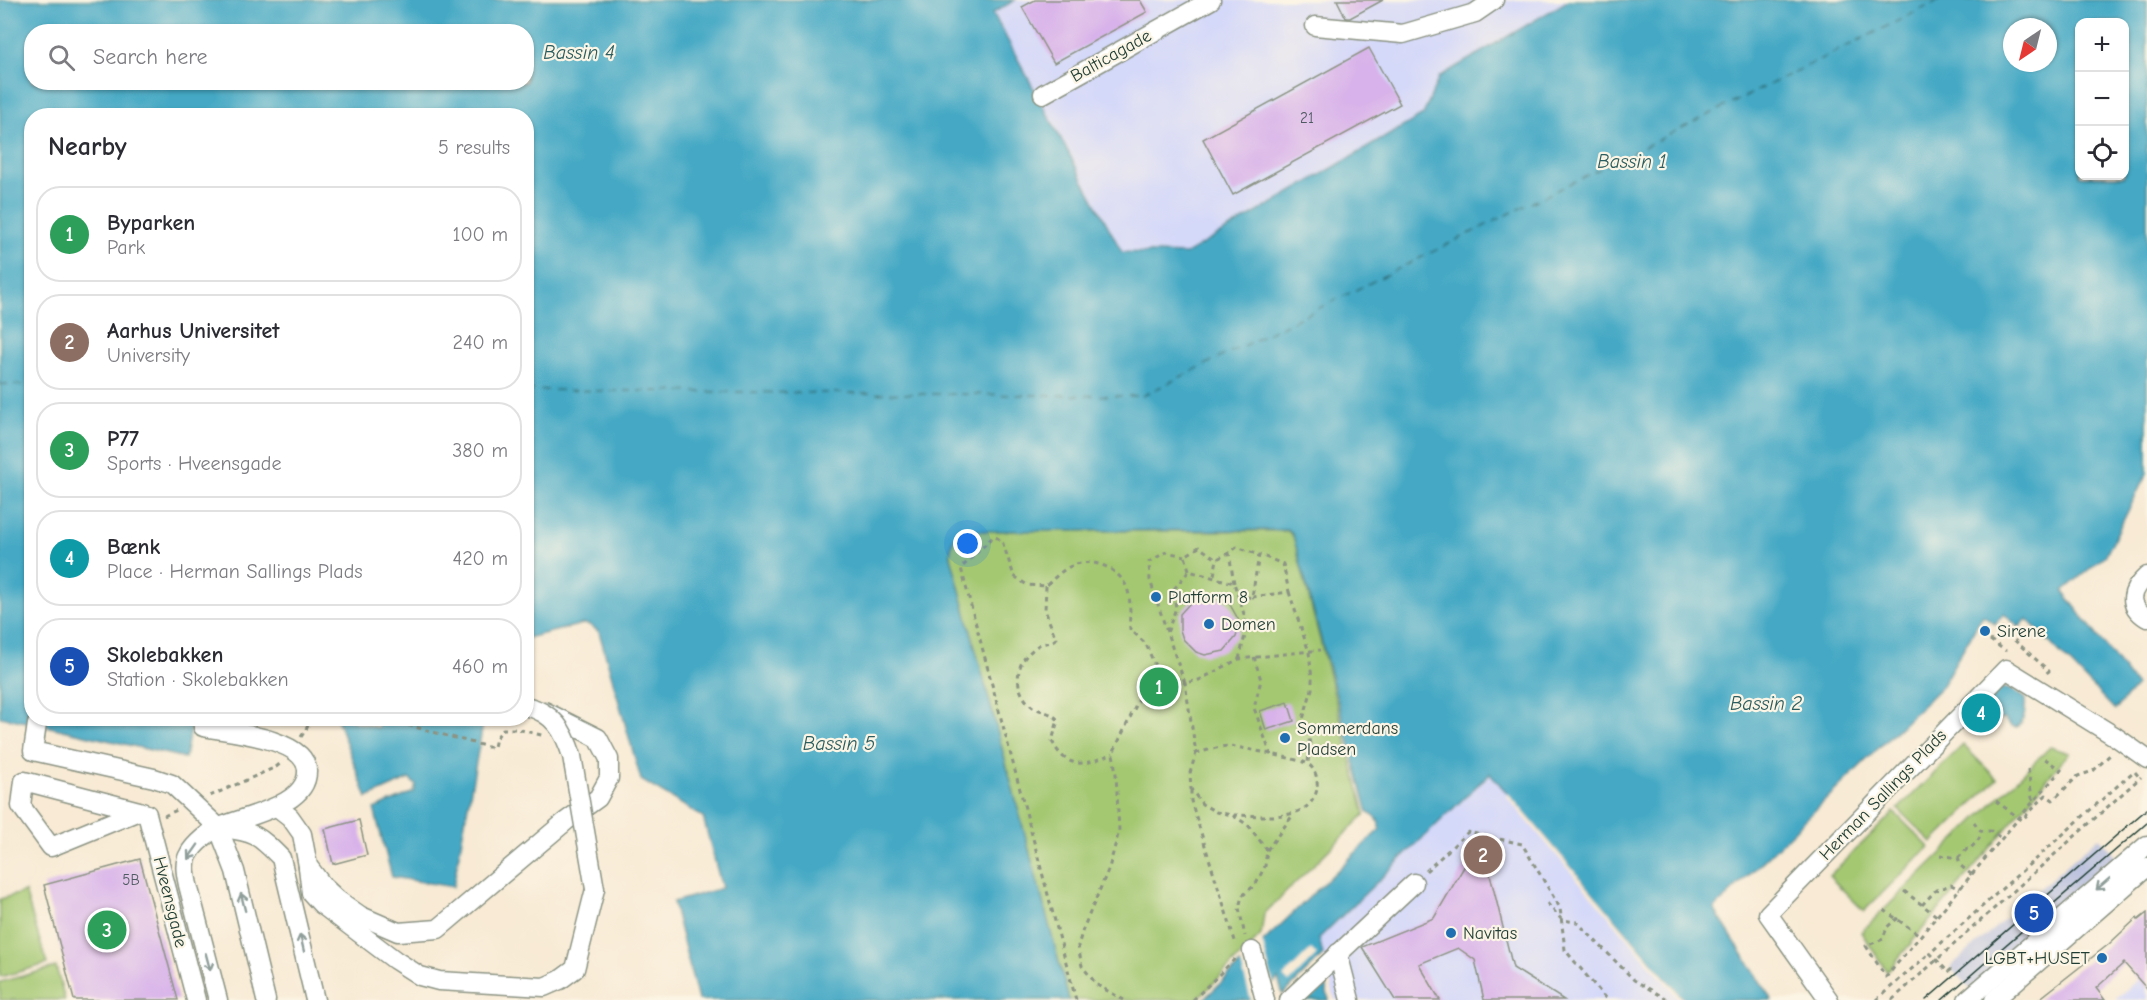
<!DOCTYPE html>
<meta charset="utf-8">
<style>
:root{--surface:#fff;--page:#f2f2f3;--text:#2b2b33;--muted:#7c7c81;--line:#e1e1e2;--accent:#ea580c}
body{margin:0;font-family:"Comic Neue",sans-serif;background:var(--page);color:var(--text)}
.controls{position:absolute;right:18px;top:18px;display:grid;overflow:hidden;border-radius:12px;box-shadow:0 2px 4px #0004}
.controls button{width:54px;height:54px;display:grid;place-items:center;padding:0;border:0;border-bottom:2px solid var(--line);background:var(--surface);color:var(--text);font:30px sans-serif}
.compass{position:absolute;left:2003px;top:18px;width:54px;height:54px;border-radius:50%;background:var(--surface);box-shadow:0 2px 4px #0004;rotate:215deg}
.you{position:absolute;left:968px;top:544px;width:21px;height:21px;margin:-15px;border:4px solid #fff;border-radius:50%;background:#1a73e8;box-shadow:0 0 0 9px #1a73e833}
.badge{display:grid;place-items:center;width:39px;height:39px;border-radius:50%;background:var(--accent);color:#fff;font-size:20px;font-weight:700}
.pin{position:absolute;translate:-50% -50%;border:3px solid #fff;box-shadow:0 2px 6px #0006}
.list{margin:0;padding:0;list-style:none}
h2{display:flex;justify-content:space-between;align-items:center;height:78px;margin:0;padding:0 24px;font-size:26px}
h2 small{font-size:20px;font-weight:400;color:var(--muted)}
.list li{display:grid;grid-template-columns:39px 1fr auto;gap:18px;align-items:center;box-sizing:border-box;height:96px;margin:0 12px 12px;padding:0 12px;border:2px solid var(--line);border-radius:24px}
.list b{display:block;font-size:22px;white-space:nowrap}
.list p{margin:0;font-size:20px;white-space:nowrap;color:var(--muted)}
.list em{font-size:20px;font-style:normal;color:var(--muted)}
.icon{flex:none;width:33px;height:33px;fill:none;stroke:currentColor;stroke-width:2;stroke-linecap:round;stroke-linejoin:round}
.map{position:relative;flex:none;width:2147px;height:1000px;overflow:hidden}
.search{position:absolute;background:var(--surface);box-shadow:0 2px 4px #0004;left:24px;top:24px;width:510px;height:66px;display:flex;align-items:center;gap:15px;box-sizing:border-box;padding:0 21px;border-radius:24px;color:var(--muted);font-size:22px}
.panel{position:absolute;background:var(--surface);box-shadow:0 2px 4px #0004;left:24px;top:108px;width:510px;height:618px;border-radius:24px}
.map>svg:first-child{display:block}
.built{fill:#d4d8f9}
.industrial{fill:#bdc3de}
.green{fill:#a4c872;stroke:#628253;stroke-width:1.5}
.water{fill:#45a9c5;stroke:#32737c;stroke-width:1.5;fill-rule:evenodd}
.pier{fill:#f8ead4}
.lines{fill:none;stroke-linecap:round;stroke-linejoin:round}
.ferry{stroke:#2a5d60;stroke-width:1.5;stroke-dasharray:8 6;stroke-linecap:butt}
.building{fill:#d8b2ea}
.minor-casing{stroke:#8c9484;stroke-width:21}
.path{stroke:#8c9484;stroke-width:3;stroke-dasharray:4.5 4.5;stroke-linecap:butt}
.minor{stroke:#fff;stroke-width:18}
.tram{stroke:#1f3d34;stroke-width:1.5}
.minor-bridge-casing{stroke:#8c9484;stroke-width:21;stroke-linecap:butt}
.minor-bridge{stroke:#fff;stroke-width:18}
.oneway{stroke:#8f9e9a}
.poi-dot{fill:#1f6fb2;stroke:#fcf5e5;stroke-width:2}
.labels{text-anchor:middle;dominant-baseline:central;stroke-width:4.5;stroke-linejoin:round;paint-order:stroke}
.number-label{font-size:15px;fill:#4d5a62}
.street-label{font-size:18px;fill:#1f3d34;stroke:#fcf5e5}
.poi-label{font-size:18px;fill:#1f3d34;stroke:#fcf5e5;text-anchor:start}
.water-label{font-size:20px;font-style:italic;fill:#2a5d60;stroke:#fcf5e5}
</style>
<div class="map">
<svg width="2147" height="1000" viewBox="0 0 2147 1000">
<rect width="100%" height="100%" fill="#fcf5e5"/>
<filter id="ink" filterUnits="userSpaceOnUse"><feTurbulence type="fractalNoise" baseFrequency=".0167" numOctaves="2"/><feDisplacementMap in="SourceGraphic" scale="12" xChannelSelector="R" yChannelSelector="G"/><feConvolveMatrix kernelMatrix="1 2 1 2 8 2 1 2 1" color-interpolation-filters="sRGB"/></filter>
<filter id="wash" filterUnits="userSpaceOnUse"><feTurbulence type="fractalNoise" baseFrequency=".008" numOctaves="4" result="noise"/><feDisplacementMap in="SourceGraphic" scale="24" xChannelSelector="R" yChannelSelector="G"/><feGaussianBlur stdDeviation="1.35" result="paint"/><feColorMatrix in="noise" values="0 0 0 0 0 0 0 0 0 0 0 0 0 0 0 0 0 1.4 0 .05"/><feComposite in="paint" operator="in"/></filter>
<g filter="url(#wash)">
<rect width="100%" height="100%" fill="#f8ead4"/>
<g class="built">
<path d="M 1015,0 L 1569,0 L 1439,77 L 1423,115 L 1186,254 L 1122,252 L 993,12 Z"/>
<path d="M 1491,773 L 1684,1000 L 1335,1000 L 1319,938 Z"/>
<path d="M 2147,913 L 2147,1000 L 2115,1000 L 2138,979 L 2109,944 L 2137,918 L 2138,920 Z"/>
</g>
<path class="industrial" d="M 2099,837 L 2119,860 L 1970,989 L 1950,967 Z"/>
<g class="green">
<path d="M 966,531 L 1287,531 L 1293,536 L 1365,814 L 1264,914 L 1261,935 L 1197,1000 L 1069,1000 L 952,560 C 949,546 951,536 966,531 Z"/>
<path d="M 1963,745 L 1997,779 L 1932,843 L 1898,809 Z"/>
<path d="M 2050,747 L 2069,753 L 1887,972 L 1861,932 Z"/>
<path d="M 1894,812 L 1929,847 L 1864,911 L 1829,876 Z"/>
<path d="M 25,892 L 47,964 L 0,977 L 0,899 Z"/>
<path d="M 56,967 L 65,1000 L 0,1000 L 0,982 Z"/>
</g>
<g class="water">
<path d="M 0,0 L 1015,0 L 993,13 L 1122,252 L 1186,254 L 1423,115 L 1439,77 L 1569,0 L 2147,0 L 2147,473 L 2106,555 L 2063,591 L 2136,686 L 2115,710 L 2027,619 L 2019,627 L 2004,614 L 1995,624 L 1983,615 L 1941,687 L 1714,909 L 1772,1000 L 1684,1000 L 1490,773 L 1319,938 L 1323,955 L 1283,995 L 1278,979 L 1256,1000 L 1203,1000 L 1380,829 C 1379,820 1376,816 1368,813 L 1293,535 L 1288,530 L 1285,530 L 966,531 C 952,536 949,544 951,557 L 1069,1000 L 698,1000 L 673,902 L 722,888 L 703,817 L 641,780 L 599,632 L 590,625 L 583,624 L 527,638 L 526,116 L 32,116 L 32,718 L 192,719 L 185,758 L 37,724 L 0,717 ZM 2080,22 L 2124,22 L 2124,176 L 2080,176 ZM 2012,27 L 2048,27 L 2048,63 L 2012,63 ZM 32,32 L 526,32 L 526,82 L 32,82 Z"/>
<path d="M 2003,688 L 2013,690 L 2025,699 C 2027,714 2021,740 2004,719 L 1994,719 L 1988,714 C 1987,703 1993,692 2003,688 Z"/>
<path d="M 337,719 L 344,719 L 378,728 L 380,719 L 484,719 L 453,887 L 392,877 L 374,809 L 414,792 L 416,785 L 409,779 L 367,798 Z"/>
<path d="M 1324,980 L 1329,1000 L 1304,1000 Z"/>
</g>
<g class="pier">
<path d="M 1508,793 L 1684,1000 L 1680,1000 L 1506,796 Z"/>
<path d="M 1262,940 L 1274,987 L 1259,1000 L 1251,1000 L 1240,961 Z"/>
<path d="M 1311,949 L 1317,955 L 1289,983 L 1283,977 Z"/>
</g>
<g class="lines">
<g class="ferry">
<path d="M 0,384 L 32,385"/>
<path d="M 526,390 L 1142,396 L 1940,0"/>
</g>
</g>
<g id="blocks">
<g class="building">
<path d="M 1035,0 L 1140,0 L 1147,12 L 1054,63 L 1022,7 Z"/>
<path d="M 1337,0 L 1383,0 L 1350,18 L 1346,18 Z"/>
<path d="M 1369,48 L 1400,104 L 1233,195 L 1203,139 Z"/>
<path d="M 1209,596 L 1219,597 L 1229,603 L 1238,619 L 1239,628 L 1236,637 L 1224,651 L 1205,655 L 1196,652 L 1183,639 L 1180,630 L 1180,614 L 1190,603 L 1199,598 Z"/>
<path d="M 1288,702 L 1294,721 L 1266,730 L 1260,711 Z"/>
<path d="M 359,820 L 367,855 L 333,864 L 325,829 Z"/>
<path d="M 1481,838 L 1513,968 L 1564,1000 L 1484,1000 L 1475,960 L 1458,948 L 1419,964 L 1440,1000 L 1395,1000 L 1362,947 L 1434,918 Z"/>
<path d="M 140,859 L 178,1000 L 74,1000 L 44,885 Z"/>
<path d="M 2147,913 L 2147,989 L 2124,963 L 2096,988 L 2105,1000 L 2038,1000 L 2109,944 L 2137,918 L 2138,920 Z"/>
</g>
</g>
</g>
<g filter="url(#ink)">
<use href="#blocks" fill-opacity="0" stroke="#8c9484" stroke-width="1.5"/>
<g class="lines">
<g class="minor-casing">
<g id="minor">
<path d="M 1315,26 L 1403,34 L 1475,13 L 1494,0"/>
<path d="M 1043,94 L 1211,0"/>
<path d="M 2147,576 C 2130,591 2127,605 2147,618"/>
<path d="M 37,724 L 33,751 L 154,778 L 172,784 L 218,827 L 235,871 L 266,1000"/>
<path d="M 203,727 C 229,732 305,738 307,770 C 309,806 244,816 220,827 C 210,831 194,844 189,854 C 183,863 186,875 188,885 L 218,1000"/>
<path d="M 277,807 L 290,817 L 302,834 L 308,866 L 323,886 L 338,900 L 361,916 L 398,932 L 438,929 L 566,821 L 598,798 L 609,778 L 609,759 L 598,738 L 544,711"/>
<path d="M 139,811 L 51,847 L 21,806 L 24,781 L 139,811 L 147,814 L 196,1000"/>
<path d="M 223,828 C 255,832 258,835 281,858 L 315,1000"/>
<path d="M 308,867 L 311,893 L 321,904 L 395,960 L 420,976 L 439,981 L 544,987 L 560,980 L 575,969 L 595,889"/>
<path d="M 1252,951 L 1265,1000"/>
<path d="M 1338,953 L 1350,1000"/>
<path d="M 1289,1000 L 1414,883"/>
<path d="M 1829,1000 L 1768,914 L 2006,669 L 2116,737 L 2147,759"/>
<path d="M 1967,1000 L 2147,845"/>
<path d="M 1994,1000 L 2147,867"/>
</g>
</g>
<g class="path">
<path d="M 1189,570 L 1185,556 L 1199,547 L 1217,559 L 1229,553"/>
<path d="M 1214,575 L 1217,559"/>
<path d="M 1046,586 L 1045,610 L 1056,639 C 1050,644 1045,642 1039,645 C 1035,647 1031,651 1028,654 C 1013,669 1016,695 1033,707 C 1041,712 1052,712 1058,720 L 1052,741 C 1067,772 1087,765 1113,753"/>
<path d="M 1289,592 L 1309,652 L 1312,679 L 1312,689 L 1303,719 L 1310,743 L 1308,763"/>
<path d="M 1252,597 L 1289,592 L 1283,564 L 1260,555"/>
<path d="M 1229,603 L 1239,598 L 1252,597 L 1259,555 L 1237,547 L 1229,553 L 1234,583"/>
<path d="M 2001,628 L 2049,671 L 2045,674"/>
<path d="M 1167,632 L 1150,580 L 1149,562 L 1166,552 L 1185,556"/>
<path d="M 1990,640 L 2006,651"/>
<path d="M 1254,657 L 1261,680 L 1254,708 L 1271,755"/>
<path d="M 1239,659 L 1246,632 L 1244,614 L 1234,583 L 1189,571 L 1173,590 L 1176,608 L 1167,633 L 1185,683 L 1199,680 L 1239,659 L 1320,650"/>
<path d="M 382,718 L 488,747 L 494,747 L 496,738 L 503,729 L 517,729 L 545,736"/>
<path d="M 301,737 L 313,718"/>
<path d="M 1196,753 C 1206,751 1217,747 1228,746 C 1235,746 1303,760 1308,764 C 1316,769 1318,780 1317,789 C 1310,824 1261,815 1234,815"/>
<path d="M 2028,769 L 2032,798 L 2034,801"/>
<path d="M 2135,772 L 2140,778"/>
<path d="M 1191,790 L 1191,801 L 1236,944"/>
<path d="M 210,796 L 276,767 L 281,763"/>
<path d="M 1996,801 L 2019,818 L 2061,770 L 2041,756"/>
<path d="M 164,816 L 177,810"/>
<path d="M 1974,822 L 1981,831 L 1991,831 L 2002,839"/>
<path d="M 1267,850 L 1293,815"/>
<path d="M 1940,855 L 1958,858 L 1961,866 L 1972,875"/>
<path d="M 1958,858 L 1967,849 L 1970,849 L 1979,839 L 1981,831"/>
<path d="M 1426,871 L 1468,832 L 1522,844 L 1560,908 L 1565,950 L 1607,1000"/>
<path d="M 1904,891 L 1938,917"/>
<path d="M 1547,903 L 1562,920 L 1577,922 L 1634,980 L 1665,998 L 1665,1000"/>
<path d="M 1922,905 L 1936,890 L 1951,885 L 1960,889"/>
<path d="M 1884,910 L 1921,936"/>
<path d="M 1898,918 L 1887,927 L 1883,939 L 1866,946 L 1886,977 L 2019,818 L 2022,820 L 2046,795 L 2053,800 L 2078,776 L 2093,771 L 2112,753"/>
<path d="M 1952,969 L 1948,972 L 1930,953 L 2134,771"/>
<path d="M 1076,1000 L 961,568 L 994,536 L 1002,541 L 1014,576 L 1027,585 L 1046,586 C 1053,579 1062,570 1071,566 C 1094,555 1126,571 1129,596 C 1131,607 1129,619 1130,629 L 1146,644 L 1155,666"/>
<path d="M 1124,1000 L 1097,985 L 1082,966 L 1078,946 L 1083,929 L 1109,868 L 1119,831 L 1116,774 L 1113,753 L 1155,666 L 1185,683 L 1196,753 L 1190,773 L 1191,789 L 1202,804 L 1216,812 L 1232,815 L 1248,825 L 1267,850 L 1265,866 L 1256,884 L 1242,896 L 1239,908 L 1245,936"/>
<path d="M 1193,1000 L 1237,957"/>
<path d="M 1876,1000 L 1930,953"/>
<path d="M 1892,1000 L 2141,777"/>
</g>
<use href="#minor" class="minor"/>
<g class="tram">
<path d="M 1926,1000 L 2147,809"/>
<path d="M 1942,1000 L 2147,823"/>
</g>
<g class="minor-bridge-casing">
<path id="minor-bridge" d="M 526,706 C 554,713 564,731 572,756 L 595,889"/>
</g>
<use href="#minor-bridge" class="minor-bridge"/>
</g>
<defs><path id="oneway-shaft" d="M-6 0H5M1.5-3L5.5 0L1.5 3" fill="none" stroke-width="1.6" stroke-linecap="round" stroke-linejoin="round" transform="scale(1.5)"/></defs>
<g class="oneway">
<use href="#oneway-shaft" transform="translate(193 852) rotate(125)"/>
<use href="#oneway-shaft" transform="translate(2103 884) rotate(139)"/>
<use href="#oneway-shaft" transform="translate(243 902) rotate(-104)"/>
<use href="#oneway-shaft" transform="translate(302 943) rotate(-103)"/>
<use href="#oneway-shaft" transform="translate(208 962) rotate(75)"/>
</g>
</g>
<g class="poi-dot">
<circle cx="1156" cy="597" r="6"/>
<circle cx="1209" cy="624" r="6"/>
<circle cx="1985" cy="631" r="6"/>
<circle cx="1285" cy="738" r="6"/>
<circle cx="1451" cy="933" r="6"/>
<circle cx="2102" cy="958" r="6"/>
</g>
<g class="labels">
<g class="number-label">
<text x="1307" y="118">21</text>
<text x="131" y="880">5B</text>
</g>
<g class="street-label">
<text transform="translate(1111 56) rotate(-29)">Balticagade</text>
<text transform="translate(1883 795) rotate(-46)">Herman Sallings Plads</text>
<text transform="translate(170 902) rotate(76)">Hveensgade</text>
</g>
<g class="poi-label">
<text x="1168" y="597">Platform 8</text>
<text x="1221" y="624">Domen</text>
<text x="1997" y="631">Sirene</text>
<text x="1297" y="728">Sommerdans<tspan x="1297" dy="21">Pladsen</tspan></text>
<text x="1463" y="933">Navitas</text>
<text x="2090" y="958" text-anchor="end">LGBT+HUSET</text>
</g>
<g class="water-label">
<text x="579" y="52">Bassin 4</text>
<text x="1632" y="161">Bassin 1</text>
<text x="1766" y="703">Bassin 2</text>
<text x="839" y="743">Bassin 5</text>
</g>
</g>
</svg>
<div class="controls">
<button>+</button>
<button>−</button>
<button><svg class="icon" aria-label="locate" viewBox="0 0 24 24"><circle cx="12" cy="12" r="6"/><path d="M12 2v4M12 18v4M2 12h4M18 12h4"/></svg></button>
</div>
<svg class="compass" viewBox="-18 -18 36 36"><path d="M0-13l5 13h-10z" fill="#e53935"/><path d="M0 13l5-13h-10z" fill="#7c7c81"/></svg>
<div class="you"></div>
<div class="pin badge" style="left:1159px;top:687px;background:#2e9e5b">1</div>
<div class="pin badge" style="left:1483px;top:855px;background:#8d6e63">2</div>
<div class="pin badge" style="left:107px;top:930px;background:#2e9e5b">3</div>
<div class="pin badge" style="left:1981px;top:713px;background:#0f9aa8">4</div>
<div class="pin badge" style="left:2034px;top:913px;background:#1a4fb4">5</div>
<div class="search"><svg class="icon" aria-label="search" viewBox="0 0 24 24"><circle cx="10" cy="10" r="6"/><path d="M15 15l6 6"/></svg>Search here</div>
<section class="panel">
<h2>Nearby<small>5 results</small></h2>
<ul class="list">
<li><span class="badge" style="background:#2e9e5b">1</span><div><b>Byparken</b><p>Park</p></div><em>100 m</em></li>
<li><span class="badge" style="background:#8d6e63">2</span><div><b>Aarhus Universitet</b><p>University</p></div><em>240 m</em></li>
<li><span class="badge" style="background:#2e9e5b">3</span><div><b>P77</b><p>Sports · Hveensgade</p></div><em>380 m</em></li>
<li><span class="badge" style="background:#0f9aa8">4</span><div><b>Bænk</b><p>Place · Herman Sallings Plads</p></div><em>420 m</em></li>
<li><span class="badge" style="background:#1a4fb4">5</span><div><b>Skolebakken</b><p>Station · Skolebakken</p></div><em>460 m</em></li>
</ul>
</section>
</div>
